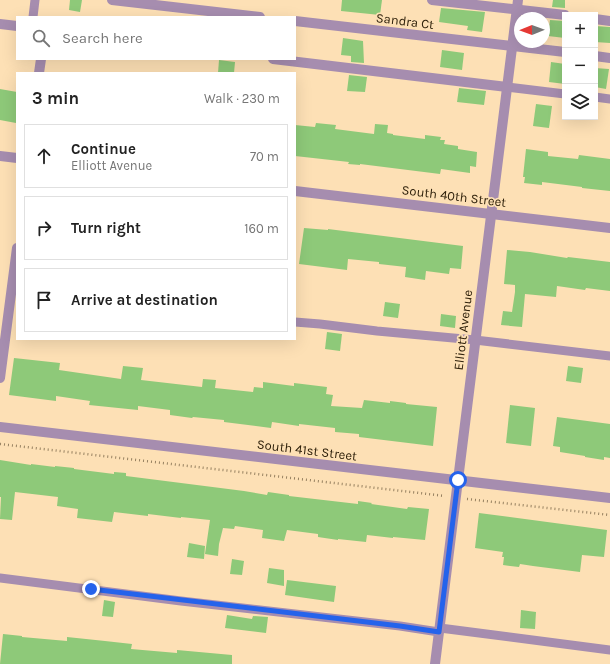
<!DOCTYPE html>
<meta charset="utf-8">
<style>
:root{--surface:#fff;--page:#f6f6f6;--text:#222;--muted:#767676;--line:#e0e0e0}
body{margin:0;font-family:Karla,sans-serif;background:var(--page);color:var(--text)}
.controls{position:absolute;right:12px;top:12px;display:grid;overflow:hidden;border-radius:0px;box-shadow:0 4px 16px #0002}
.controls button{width:36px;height:36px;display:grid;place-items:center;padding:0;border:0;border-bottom:1px solid var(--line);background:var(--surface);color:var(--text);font:20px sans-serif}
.compass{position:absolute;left:514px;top:12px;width:36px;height:36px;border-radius:50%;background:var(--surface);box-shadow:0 4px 16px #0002;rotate:269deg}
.stop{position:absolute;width:12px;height:12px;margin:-9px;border:3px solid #2563eb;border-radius:50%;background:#fff}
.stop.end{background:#2563eb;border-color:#fff;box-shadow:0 1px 4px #0008}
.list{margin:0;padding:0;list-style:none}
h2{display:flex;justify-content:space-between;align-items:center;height:52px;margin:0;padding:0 16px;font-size:17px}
h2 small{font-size:13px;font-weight:400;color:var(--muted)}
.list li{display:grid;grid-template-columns:26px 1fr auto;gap:12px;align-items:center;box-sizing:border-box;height:64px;margin:0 8px 8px;padding:0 8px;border:1px solid var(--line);border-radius:0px}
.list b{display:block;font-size:15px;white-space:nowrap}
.list p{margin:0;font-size:13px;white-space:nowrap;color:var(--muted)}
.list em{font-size:13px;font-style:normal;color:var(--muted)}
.icon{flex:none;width:22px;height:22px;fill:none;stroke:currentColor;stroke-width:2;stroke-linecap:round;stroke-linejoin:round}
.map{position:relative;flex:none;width:610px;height:664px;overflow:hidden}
.search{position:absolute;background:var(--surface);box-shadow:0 4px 16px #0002;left:16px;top:16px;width:280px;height:44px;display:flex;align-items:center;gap:10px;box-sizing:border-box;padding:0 14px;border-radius:0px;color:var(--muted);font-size:15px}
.panel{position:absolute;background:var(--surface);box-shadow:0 4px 16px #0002;left:16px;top:72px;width:280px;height:268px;border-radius:0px}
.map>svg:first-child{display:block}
.building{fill:#8ec979}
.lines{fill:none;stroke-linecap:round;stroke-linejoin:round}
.path{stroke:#968060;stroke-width:2.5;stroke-dasharray:1 3;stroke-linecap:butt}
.lane{stroke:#a68daf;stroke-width:9}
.street{stroke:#a68daf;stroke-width:10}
.route{stroke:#2563eb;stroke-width:5}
.labels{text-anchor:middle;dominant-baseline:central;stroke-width:3.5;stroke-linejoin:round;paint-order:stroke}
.street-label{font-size:13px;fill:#2e200a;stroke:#fde0b5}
</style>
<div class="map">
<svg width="610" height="664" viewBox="0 0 610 664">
<rect width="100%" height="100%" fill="#fde0b5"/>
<g class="building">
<path d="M 70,0 L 82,0 L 80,12 L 69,10 Z"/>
<path d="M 342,0 L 382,0 L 380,15 L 341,11 Z"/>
<path d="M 553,0 L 565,0 L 565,8 L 552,7 Z"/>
<path d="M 441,8 L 485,12 L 482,32 L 467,30 L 468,26 L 439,22 Z"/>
<path d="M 550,20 L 565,21 L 565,38 L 548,36 Z"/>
<path d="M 595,26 L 610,27 L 610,43 L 595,42 Z"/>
<path d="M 343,38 L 363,41 L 364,63 L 351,62 L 351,56 L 341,55 Z"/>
<path d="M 442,50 L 464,53 L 462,70 L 440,67 Z"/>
<path d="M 219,60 L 235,62 L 234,73 L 218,73 Z"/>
<path d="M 551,62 L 565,64 L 565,84 L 549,82 Z"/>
<path d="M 595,68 L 609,69 L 606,89 L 595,87 Z"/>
<path d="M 349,75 L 367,77 L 365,92 L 347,91 Z"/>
<path d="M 459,88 L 486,91 L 484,105 L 457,102 Z"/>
<path d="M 0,89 L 17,92 L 16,123 L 0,120 Z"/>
<path d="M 536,104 L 552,106 L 549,128 L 533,126 Z"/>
<path d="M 316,123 L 336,125 L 335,129 L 374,134 L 375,124 L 388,125 L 387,133 L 393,134 L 393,135 L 425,139 L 425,135 L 441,137 L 440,140 L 445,140 L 444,144 L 458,146 L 458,149 L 477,152 L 476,167 L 470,166 L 470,173 L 441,169 L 440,174 L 360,164 L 360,165 L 348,164 L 349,162 L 295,156 L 295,125 L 315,127 Z"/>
<path d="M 526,149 L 548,152 L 548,156 L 578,159 L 579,155 L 610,159 L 610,191 L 582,188 L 582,187 L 542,182 L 542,185 L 524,183 L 525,177 L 523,177 Z"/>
<path d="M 304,228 L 328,230 L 328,229 L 463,246 L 461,269 L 450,268 L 449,274 L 426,271 L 425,280 L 405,277 L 406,267 L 379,264 L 379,262 L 348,259 L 347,270 L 299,264 Z"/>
<path d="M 507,250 L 530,252 L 567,258 L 568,257 L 610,262 L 610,291 L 586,288 L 585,290 L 557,286 L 556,297 L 525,294 L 522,327 L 501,325 L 503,311 L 512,312 L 515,292 L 515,285 L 504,284 Z"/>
<path d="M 385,302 L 400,304 L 398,318 L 383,316 Z"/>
<path d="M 441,314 L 456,316 L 455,328 L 440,326 Z"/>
<path d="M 327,332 L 342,334 L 340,351 L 325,349 Z"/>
<path d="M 14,358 L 60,363 L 59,370 L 121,379 L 123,366 L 143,368 L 141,380 L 202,387 L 203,379 L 216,380 L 215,388 L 253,392 L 254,387 L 263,388 L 263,382 L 294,386 L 294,383 L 327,387 L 326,394 L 333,395 L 331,406 L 362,408 L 364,400 L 390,403 L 390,401 L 406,403 L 406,404 L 437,407 L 433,446 L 359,437 L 359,434 L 335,432 L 335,428 L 299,424 L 299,426 L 272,422 L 271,428 L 224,422 L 224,420 L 193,417 L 192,418 L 170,415 L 170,410 L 138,406 L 138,410 L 89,405 L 90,401 L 56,396 L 56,401 L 9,395 Z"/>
<path d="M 568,366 L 583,368 L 581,383 L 566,381 Z"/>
<path d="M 510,405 L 535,408 L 531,446 L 506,443 Z"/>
<path d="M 557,417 L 610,424 L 610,458 L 604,457 L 604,460 L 585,457 L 585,456 L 560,452 L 560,447 L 553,446 Z"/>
<path d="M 0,460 L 31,465 L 31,464 L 55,467 L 55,466 L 74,468 L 74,469 L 114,474 L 114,472 L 126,473 L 126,476 L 244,491 L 267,495 L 268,492 L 289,495 L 289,496 L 358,504 L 358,501 L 372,503 L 371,504 L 407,509 L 408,507 L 429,509 L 425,540 L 393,537 L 393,538 L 367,535 L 366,542 L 338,539 L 338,540 L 318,537 L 318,534 L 287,530 L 284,541 L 262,538 L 263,530 L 235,526 L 234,529 L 223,528 L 219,544 L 218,556 L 205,554 L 210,520 L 181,517 L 181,518 L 148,514 L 148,516 L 114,512 L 112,522 L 77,518 L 78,509 L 57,506 L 58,497 L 15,492 L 12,520 L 0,519 L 1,497 L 0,497 Z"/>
<path d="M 479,513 L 607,530 L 604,557 L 582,555 L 580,572 L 533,566 L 520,564 L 519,567 L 503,565 L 504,557 L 502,557 L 503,552 L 475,548 Z"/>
<path d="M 189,543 L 205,546 L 204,559 L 187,557 Z"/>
<path d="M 232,559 L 244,561 L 242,575 L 230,574 Z"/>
<path d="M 269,568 L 284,570 L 284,586 L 267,583 Z"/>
<path d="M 287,580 L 336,586 L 334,602 L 285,595 Z"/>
<path d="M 104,600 L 115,602 L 113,617 L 102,616 Z"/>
<path d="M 521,610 L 536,612 L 535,629 L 520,628 Z"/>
<path d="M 227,615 L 252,619 L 253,616 L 268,617 L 266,633 L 225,628 Z"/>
<path d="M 3,634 L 22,636 L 22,637 L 67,641 L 67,637 L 105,641 L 132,644 L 131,649 L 177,653 L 177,650 L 232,655 L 232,664 L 0,664 Z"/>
</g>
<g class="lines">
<g class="path">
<path d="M 0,444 L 445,496"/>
<path d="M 467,499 L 610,515"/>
</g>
<g class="lane">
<path d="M 33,17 L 35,0"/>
<path d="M 507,87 L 565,94"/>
<path d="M 595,97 L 610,99"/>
<path d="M 295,322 L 320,324 L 377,331 L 475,340 L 610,356"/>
<path d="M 0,578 L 181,601 L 400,626 L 439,632"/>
<path d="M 440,628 L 610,650"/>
</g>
<g class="street">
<path d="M 112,0 L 260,17"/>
<path d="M 432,0 L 565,15"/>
<path d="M 595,19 L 610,21"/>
<path d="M 295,21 L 565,52"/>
<path d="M 0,24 L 17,26"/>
<path d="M 595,56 L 610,58"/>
<path d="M 273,59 L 507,87"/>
<path d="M 39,73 L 41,59"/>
<path d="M 0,156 L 17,158"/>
<path d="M 295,191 L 610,228"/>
<path d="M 0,378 L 17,248"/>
<path d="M 0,427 L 610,498"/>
<path d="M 435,664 L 518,0"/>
</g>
</g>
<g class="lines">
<path class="route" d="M 91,589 L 400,626 L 439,632 L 458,480"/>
</g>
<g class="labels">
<g class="street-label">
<text transform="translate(405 21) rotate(7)">Sandra Ct</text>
<text transform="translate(454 196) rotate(7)">South 40th Street</text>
<text transform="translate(463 330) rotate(-83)">Elliott Avenue</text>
<text transform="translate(307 450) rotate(7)">South 41st Street</text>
</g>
</g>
</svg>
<div class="controls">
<button>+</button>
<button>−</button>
<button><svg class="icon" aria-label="layers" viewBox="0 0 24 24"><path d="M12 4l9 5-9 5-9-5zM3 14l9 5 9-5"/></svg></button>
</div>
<svg class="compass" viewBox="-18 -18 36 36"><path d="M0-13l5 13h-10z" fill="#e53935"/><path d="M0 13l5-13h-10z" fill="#767676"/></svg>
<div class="stop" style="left:458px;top:480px"></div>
<div class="stop end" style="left:91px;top:589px"></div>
<div class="search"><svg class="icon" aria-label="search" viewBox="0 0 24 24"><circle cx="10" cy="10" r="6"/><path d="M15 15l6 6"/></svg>Search here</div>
<section class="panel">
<h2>3 min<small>Walk · 230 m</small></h2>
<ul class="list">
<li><svg class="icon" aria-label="ahead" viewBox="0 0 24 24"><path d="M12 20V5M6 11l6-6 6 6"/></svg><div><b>Continue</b><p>Elliott Avenue</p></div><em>70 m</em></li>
<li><svg class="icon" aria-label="right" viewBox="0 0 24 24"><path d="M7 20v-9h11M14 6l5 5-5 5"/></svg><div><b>Turn right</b></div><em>160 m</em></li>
<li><svg class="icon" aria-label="arrive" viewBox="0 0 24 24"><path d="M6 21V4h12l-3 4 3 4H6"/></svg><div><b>Arrive at destination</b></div></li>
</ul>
</section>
</div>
